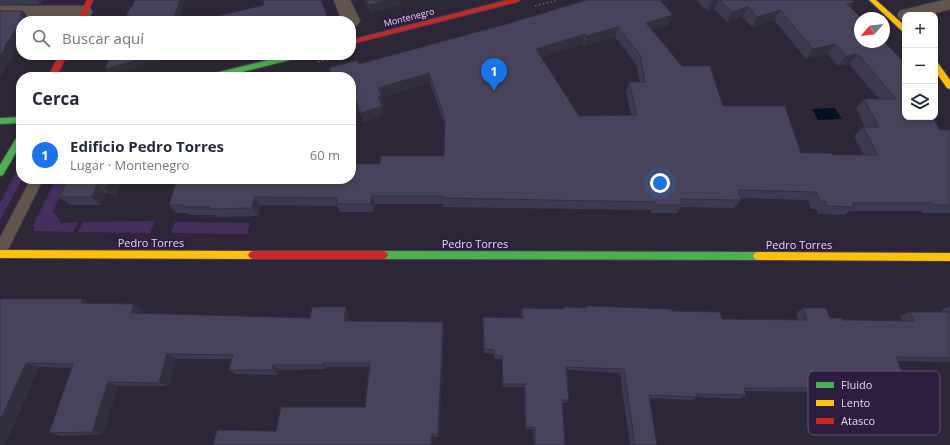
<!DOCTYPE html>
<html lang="es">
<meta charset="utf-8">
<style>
:root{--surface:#fff;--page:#f6f6f7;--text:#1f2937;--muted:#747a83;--line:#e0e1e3;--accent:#1a73e8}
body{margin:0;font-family:"Open Sans",sans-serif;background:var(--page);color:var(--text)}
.controls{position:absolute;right:12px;top:12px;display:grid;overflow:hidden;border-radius:8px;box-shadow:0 2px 6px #0003}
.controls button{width:36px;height:36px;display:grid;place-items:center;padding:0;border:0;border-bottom:1px solid var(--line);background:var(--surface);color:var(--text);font:20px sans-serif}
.compass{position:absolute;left:854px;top:12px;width:36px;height:36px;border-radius:50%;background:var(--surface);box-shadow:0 2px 6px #0003;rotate:243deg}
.you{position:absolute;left:660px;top:183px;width:14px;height:14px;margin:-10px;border:3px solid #fff;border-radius:50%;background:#1a73e8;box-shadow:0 0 0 6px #1a73e833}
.badge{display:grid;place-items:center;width:26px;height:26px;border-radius:50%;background:var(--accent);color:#fff;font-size:13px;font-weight:700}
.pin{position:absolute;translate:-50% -33px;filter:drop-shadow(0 1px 2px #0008)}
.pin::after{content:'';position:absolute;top:21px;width:14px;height:12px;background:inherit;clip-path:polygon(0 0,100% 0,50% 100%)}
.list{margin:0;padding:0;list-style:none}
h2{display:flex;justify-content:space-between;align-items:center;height:52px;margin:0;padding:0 16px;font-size:17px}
h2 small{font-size:13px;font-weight:400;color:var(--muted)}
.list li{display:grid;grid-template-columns:26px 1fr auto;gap:12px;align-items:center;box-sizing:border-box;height:60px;padding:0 16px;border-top:1px solid var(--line)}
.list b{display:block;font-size:15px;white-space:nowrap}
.list p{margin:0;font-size:13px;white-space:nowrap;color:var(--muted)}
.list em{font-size:13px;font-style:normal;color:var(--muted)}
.icon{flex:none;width:22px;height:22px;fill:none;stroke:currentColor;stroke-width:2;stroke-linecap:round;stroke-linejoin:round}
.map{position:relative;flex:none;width:950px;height:445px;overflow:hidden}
.search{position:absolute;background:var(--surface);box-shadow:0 2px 6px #0003;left:16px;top:16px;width:340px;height:44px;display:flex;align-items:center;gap:10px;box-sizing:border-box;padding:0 14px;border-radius:16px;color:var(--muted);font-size:15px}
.panel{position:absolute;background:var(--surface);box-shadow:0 2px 6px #0003;left:16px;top:72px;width:340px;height:112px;border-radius:16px}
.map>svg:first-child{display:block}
.green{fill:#452f5f}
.water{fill:#041124}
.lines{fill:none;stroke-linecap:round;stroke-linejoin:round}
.lane-casing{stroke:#474050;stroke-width:2}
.street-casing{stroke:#474050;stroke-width:2}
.fast-casing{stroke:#474050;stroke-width:2}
.slow-casing{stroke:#474050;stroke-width:2}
.jam-casing{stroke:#474050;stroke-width:2}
.path{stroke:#605554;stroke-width:2;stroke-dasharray:1.5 2.5;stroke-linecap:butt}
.lane{fill:#62554e;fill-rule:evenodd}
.street{fill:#62554e;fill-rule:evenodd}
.fast{fill:#4caf50;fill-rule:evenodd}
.slow{fill:#ffc107;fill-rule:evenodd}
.jam{fill:#c62828;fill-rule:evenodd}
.wall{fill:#3e3a4d;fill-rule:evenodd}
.shaded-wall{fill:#322f3f}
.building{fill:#48435a;stroke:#322f3f;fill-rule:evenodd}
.labels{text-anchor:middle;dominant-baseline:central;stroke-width:3.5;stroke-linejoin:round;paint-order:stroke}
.far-street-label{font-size:9px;fill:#e2d8ef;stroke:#2d1d40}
.street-label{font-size:11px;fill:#e2d8ef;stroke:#2d1d40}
.key{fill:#2d1d40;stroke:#635575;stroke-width:1}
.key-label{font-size:11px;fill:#e2d8ef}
</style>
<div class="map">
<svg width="950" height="445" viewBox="0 0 950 445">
<rect width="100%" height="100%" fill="#2e2538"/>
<g class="green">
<path d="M 21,163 L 22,179 L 0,220 L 0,203 Z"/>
<path d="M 56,179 L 69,179 L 53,211 L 61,223 L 78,222 L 73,232 L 35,231 L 33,225 Z"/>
<path d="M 155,221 L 150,233 L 78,232 L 83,222 Z"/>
<path d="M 175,222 L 250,223 L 247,234 L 171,233 Z"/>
</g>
<path class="water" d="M 835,108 L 842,119 L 818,120 L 812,109 Z"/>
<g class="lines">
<g class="lane-casing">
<path id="lane" d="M 31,179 L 43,179 L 5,255 L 0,257 L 0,238 Z"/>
</g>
<g class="street-casing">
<g id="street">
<path d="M 334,0 L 350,0 L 360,21 L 357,25 L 351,27 L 351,21 L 342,21 Z"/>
<path d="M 944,0 L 950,0 L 950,9 L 928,15 L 905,15 L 905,20 L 900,19 L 898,15 L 900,11 Z"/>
<path d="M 0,6 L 84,6 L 90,8 L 92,12 L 90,16 L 84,18 L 0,18 Z"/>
</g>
</g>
<g class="fast-casing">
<g id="fast">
<path d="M 288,55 L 302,55 L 298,58 L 222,77 L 207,77 L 211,74 Z"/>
<path d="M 21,117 L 21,123 L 0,124 L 0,118 Z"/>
<path d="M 21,134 L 21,144 L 3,175 L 0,176 L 0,165 L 18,135 Z"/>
<path d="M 383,251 L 758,252 L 761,253 L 763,256 L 761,259 L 758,260 L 383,259 L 380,258 L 378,255 L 380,252 Z"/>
</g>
</g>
<g class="slow-casing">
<g id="slow">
<path d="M 869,0 L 876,0 L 905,26 L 905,32 L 903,32 Z"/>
<path d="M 935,62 L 938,63 L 950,80 L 950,89 L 947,88 L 935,71 Z"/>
<path d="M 0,250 L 253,251 L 256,252 L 258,255 L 256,258 L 253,259 L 0,258 Z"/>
<path d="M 758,252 L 950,253 L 950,261 L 758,260 L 755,259 L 753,256 L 755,253 Z"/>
</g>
</g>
<g class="jam-casing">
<g id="jam">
<path d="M 87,0 L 93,0 L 83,21 L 77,21 Z"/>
<path d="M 508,0 L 520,0 L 517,2 L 351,44 L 351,40 Z"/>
<path d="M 59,55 L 67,55 L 56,77 L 48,77 Z"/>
<path d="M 253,251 L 383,251 L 386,252 L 388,255 L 386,258 L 383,259 L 253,259 L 250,258 L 248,255 L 250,252 Z"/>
</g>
</g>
<g class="path">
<path d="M 535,6 L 558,0"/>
<path d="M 318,62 L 342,56"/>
</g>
<use href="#lane" class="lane"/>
<use href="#street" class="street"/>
<use href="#fast" class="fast"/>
<use href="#slow" class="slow"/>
<use href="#jam" class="jam"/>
</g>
<g class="wall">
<path d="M 0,0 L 43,0 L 40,4 L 0,5 Z"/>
<path d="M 365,0 L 400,0 L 401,5 L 371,13 Z"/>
<path d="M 696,0 L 852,0 L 854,2 L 850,8 L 884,42 L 905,117 L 940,130 L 950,130 L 950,213 L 922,213 L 921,211 L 849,211 L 845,215 L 818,214 L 816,209 L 811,209 L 808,200 L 740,198 L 741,200 L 734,208 L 681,207 L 677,213 L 651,213 L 651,210 L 443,207 L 443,204 L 375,204 L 374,212 L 340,212 L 337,206 L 260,205 L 258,216 L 216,217 L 214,215 L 190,215 L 188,213 L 176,213 L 169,205 L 380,164 L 444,156 L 445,125 L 430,83 L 382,97 L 384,105 L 382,106 L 384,115 L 364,122 L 359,111 L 331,75 L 329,68 L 359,64 L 503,25 L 669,25 L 652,30 L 682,66 L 723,106 L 801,153 L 833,155 L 864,155 L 854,136 L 863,127 L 865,127 L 856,108 L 864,99 L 879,99 L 849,64 L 838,66 L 828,54 L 806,59 L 774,20 L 752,27 L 742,17 L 727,22 L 714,9 L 707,11 ZM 615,37 L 636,64 L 640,82 L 629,82 L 626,91 L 631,115 L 579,116 L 541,57 L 583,44 L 584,46 Z"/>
<path d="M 68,179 L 123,179 L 115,198 L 109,193 L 106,193 L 101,205 L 70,205 L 59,197 Z"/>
<path d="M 0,299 L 90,303 L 143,309 L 142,313 L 310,318 L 349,312 L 348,321 L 444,327 L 439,437 L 433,437 L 432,445 L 213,445 L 276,431 L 365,407 L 369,367 L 327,367 L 326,369 L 279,370 L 278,375 L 236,374 L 229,370 L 232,359 L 176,359 L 168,386 L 118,386 L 103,434 L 61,436 L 49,433 L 72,368 L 39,367 L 5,445 L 0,445 Z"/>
<path d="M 586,306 L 672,311 L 722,319 L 798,320 L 796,313 L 803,308 L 830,318 L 843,320 L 902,321 L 900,316 L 910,312 L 942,312 L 941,310 L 950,306 L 950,362 L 898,361 L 902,372 L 892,376 L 886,375 L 894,396 L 884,399 L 821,398 L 819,392 L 745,391 L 746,395 L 739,399 L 697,397 L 691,400 L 649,398 L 657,445 L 630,445 L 620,373 L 567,370 L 569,400 L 566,403 L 562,403 L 565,445 L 534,445 L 533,429 L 525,429 L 524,387 L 502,387 L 502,359 L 494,359 L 494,354 L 484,353 L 483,322 L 521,318 L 521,313 L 522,308 L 563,309 L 564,307 L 586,308 Z"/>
</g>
<g class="shaded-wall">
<path d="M 36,0 L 43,0 L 40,4 Z"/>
<path d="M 180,0 L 185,0 L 179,21 L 173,21 Z"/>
<path d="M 387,0 L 400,0 L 401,5 L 371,13 L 369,5 Z"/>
<path d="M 715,0 L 719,0 L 714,9 L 707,11 L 712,1 Z"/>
<path d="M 854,2 L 847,12 L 847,4 Z"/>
<path d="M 748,7 L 742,17 L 727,22 L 732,12 Z"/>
<path d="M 780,10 L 774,20 L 752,27 L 757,17 Z"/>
<path d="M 23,11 L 30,20 L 29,21 L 21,21 L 21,41 L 13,53 L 14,55 L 0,77 L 0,56 L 4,47 L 17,25 L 20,16 Z"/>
<path d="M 673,15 L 669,25 L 642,33 L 646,23 Z"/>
<path d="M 327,16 L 328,21 L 309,21 Z"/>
<path d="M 618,27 L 615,37 L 584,46 L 586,36 Z"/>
<path d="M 585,34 L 583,44 L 534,59 L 536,49 Z"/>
<path d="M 835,44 L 828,54 L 806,59 L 813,49 Z"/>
<path d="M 858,54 L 849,64 L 838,66 L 846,56 Z"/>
<path d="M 155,55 L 180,55 L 109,75 L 105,69 Z"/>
<path d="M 429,73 L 430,83 L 382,97 L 384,105 L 380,106 L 378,97 L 378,88 Z"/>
<path d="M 356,101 L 359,111 L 351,113 L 351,103 Z"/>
<path d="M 382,106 L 384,115 L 364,122 L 361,113 Z"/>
<path d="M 110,179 L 123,179 L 115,198 L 106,190 Z"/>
<path d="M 97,185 L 106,193 L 101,205 L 92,197 Z"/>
<path d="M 372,196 L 375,204 L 374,212 L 371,204 Z"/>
<path d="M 255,197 L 260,205 L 258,216 L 252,208 Z"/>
<path d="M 83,299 L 93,305 L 81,303 Z"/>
<path d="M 134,304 L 143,309 L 140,318 L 131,313 Z"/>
<path d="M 346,307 L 349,312 L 348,326 L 344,321 Z"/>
<path d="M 443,322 L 444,327 L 439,437 L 438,434 Z"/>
<path d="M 167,354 L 176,359 L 168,386 L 159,383 Z"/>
<path d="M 26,363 L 39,367 L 5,445 L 0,445 L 0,421 Z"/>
<path d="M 323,363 L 327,367 L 326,369 L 322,365 Z"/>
<path d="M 273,365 L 279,370 L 278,375 L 272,370 Z"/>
<path d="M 108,382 L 118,386 L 103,434 L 92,432 Z"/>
<path d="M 432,434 L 433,437 L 432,445 L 431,445 Z"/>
</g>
<g class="building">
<path d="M 135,0 L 180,0 L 173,21 L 124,21 L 130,7 L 132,7 Z"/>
<path d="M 263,0 L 321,0 L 327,16 L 309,21 L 294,21 L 294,20 L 288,21 L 196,21 L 264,5 Z"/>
<path d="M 367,0 L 387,0 L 369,5 Z"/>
<path d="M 587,0 L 660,0 L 673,15 L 646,23 L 682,66 L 710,66 L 723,106 L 785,106 L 801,153 L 832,153 L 833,155 L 878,155 L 863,127 L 879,127 L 864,99 L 896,99 L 858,54 L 846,56 L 835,44 L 813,49 L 780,10 L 757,17 L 748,7 L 732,12 L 720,0 L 852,0 L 854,2 L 847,4 L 861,18 L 860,18 L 860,42 L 884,42 L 899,57 L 905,65 L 905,117 L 932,117 L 940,130 L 950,130 L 950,205 L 934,205 L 933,203 L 853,203 L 854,207 L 827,206 L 825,201 L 820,201 L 816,192 L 738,190 L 741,200 L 681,199 L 682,205 L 656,205 L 655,202 L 442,198 L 442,196 L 372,196 L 371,204 L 337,204 L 337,198 L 255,197 L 252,208 L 209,209 L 210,207 L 183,207 L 184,205 L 169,205 L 177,179 L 351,179 L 351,164 L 380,164 L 381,156 L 444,156 L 445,119 L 429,73 L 378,88 L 382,95 L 378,97 L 382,106 L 361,113 L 356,101 L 351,103 L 351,77 L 325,77 L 332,75 L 329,68 L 357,60 L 359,64 L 503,25 ZM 618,27 L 640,55 L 645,82 L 629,82 L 637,115 L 579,116 L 536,49 L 585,34 L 586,36 Z"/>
<path d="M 0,11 L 23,11 L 20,16 L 23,16 L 17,25 L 19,25 L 4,47 L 6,47 L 0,56 Z"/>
<path d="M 191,18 L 192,21 L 178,21 Z"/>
<path d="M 110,55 L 155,55 L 105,69 Z"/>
<path d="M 68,179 L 110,179 L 106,190 L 105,185 L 97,185 L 92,197 L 59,197 Z"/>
<path d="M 0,299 L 83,299 L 81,303 L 134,304 L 131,313 L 310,318 L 312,307 L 346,307 L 344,321 L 443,322 L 438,434 L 432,434 L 431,445 L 213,445 L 217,430 L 276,431 L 281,407 L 365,407 L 370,363 L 323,363 L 322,365 L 273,365 L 272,370 L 229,370 L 233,355 L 167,354 L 159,383 L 108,382 L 92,432 L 49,433 L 73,364 L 26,363 L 0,421 Z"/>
<path d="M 586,306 L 671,309 L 672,311 L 720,312 L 722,319 L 807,320 L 803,308 L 826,308 L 830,318 L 842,318 L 843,320 L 914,321 L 910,312 L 950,312 L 950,358 L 896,357 L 902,372 L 885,372 L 894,396 L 830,395 L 828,388 L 744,388 L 746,395 L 696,394 L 697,397 L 649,395 L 657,445 L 635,445 L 624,369 L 566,367 L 569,400 L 562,400 L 565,445 L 535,445 L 535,427 L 526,427 L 525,384 L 503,384 L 502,356 L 495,355 L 494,350 L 484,349 L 483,317 L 523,318 L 522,308 L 564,309 L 564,307 L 587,308 Z"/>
</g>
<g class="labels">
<g class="far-street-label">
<text transform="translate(409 17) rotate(-14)">Montenegro</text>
</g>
<g class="street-label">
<text x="151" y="242">Pedro Torres</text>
<text x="475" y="243">Pedro Torres</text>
<text x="799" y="244">Pedro Torres</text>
</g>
</g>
<rect x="808" y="371" width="132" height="64" rx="6" class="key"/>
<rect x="816" y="382" width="18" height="6" fill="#4caf50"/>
<rect x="816" y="400" width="18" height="6" fill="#ffc107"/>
<rect x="816" y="418" width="18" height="6" fill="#c62828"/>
<g class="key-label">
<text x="841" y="389">Fluido</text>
<text x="841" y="407">Lento</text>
<text x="841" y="425">Atasco</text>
</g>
</svg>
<div class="controls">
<button>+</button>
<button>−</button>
<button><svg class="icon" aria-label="layers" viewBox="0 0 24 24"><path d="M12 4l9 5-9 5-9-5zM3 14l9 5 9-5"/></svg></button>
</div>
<svg class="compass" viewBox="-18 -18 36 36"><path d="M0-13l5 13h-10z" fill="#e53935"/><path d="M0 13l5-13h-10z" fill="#747a83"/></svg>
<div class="you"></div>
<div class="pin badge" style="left:494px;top:91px">1</div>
<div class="search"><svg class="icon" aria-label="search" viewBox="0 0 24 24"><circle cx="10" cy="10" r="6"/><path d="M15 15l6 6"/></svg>Buscar aquí</div>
<section class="panel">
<h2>Cerca<small></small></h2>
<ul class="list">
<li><span class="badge">1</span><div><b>Edificio Pedro Torres</b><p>Lugar · Montenegro</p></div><em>60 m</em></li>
</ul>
</section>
</div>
